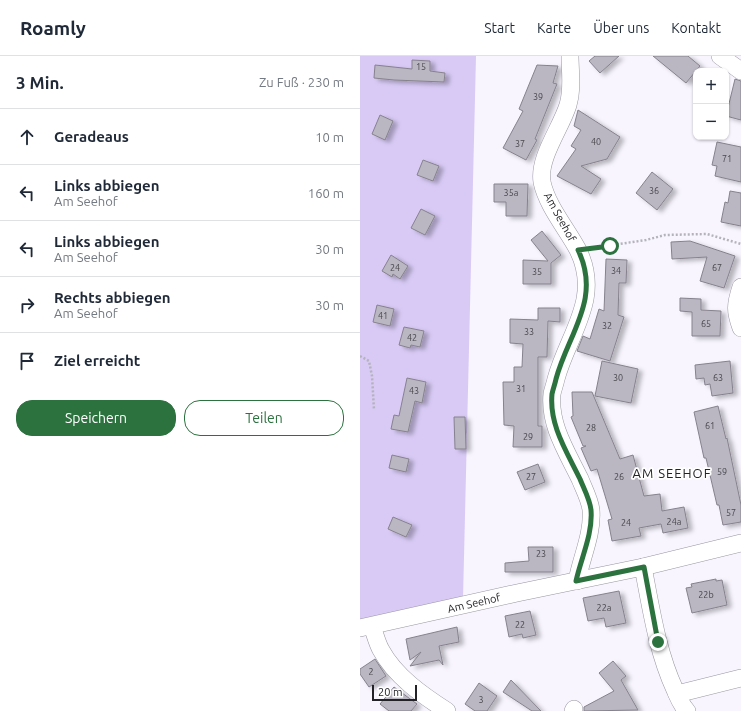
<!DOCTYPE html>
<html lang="de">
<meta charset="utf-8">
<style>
:root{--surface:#fff;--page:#f2f2f3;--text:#1f2937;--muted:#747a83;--line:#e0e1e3;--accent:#2c723e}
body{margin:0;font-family:Ubuntu,sans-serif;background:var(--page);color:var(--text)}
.controls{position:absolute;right:12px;top:12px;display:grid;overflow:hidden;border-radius:8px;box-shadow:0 1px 3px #0004}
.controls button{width:36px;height:36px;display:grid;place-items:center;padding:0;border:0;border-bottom:1px solid var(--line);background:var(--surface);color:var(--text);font:20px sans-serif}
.scale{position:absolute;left:12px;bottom:10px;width:45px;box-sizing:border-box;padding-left:4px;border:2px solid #232226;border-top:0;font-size:11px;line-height:14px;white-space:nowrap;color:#232226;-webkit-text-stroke:3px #fff;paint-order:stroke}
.stop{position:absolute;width:12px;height:12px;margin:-9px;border:3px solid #2c723e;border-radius:50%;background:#fff}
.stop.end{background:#2c723e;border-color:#fff;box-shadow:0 1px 4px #0008}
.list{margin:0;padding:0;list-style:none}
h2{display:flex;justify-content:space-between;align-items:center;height:52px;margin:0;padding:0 16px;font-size:17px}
h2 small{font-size:13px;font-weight:400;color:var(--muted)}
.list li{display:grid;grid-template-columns:26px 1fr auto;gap:12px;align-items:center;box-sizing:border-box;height:56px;padding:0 16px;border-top:1px solid var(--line)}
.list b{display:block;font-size:15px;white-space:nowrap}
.list p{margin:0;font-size:13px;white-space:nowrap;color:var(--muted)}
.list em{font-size:13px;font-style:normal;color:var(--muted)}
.actions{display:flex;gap:8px;padding:12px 16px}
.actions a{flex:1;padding:9px 0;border:1px solid var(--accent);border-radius:16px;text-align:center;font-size:14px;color:var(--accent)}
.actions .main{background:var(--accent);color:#fff}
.icon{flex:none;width:22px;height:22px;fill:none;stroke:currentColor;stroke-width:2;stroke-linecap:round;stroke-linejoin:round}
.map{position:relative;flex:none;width:381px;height:655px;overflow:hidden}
header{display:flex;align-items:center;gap:24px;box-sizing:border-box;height:56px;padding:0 20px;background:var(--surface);border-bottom:1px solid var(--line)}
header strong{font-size:19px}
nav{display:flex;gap:22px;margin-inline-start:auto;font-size:14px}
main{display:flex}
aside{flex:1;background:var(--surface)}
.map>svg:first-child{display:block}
.green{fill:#d8caf5}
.building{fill:#bab6c2;stroke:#86828d;filter:url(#shadow)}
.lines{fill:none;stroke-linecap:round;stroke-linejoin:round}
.minor-casing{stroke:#9996a1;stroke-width:18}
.path{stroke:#b4b2ba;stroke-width:2.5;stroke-dasharray:2 2;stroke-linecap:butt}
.minor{stroke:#fff;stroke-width:17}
.route{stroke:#2c723e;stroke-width:5}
.labels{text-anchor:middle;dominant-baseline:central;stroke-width:3.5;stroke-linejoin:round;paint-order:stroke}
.number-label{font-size:9px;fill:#49474d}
.street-label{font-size:11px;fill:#232226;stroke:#fff}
.quarter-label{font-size:13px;letter-spacing:1px;fill:#232226;stroke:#fff}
</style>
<header>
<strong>Roamly</strong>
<nav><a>Start</a><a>Karte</a><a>Über uns</a><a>Kontakt</a></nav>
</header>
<main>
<aside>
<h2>3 Min.<small>Zu Fuß · 230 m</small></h2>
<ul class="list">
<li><svg class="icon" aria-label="ahead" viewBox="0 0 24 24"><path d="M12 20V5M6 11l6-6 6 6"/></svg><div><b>Geradeaus</b></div><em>10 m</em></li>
<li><svg class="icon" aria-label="left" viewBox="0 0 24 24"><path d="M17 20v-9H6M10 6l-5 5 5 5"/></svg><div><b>Links abbiegen</b><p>Am Seehof</p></div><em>160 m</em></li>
<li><svg class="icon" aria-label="left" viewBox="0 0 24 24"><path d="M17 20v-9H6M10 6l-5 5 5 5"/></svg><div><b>Links abbiegen</b><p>Am Seehof</p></div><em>30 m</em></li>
<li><svg class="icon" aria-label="right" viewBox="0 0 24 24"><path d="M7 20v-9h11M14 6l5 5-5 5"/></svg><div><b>Rechts abbiegen</b><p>Am Seehof</p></div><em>30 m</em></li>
<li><svg class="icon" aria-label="arrive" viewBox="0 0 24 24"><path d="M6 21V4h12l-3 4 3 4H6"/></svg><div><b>Ziel erreicht</b></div></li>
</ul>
<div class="actions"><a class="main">Speichern</a><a>Teilen</a></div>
</aside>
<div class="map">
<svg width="381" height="655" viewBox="0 0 381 655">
<defs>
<filter id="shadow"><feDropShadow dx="4.5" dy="2.5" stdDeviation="2" flood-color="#0004"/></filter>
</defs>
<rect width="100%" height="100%" fill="#f8f5ff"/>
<path class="green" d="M 0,0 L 116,0 L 103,543 L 0,568 Z"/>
<g class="building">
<path d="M 235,0 L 259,0 L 240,17 L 229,5 Z"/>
<path d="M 293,0 L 328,0 L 340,10 L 326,27 Z"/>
<path d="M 52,4 L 70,5 L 70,15 L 85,17 L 84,26 L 34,24 L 14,22 L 15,9 L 52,13 Z"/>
<path d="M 177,9 L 198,10 L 193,27 L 197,28 L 175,83 L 177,84 L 166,104 L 143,92 L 163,55 L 159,53 Z"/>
<path d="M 375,23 L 381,25 L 381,64 L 366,60 Z"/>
<path d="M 218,54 L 260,81 L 247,103 L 221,110 L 241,123 L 231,138 L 197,120 L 216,93 L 211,90 L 221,74 L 214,70 Z"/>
<path d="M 20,59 L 33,65 L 25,84 L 12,78 Z"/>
<path d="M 357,86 L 381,91 L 381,126 L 355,120 L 357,110 L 352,109 Z"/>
<path d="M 63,104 L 79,110 L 73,125 L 57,119 Z"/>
<path d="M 292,116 L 313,133 L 297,154 L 276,137 Z"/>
<path d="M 134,128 L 168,128 L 167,160 L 146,160 L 146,146 L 134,146 Z"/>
<path d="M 370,135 L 381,137 L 381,170 L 361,166 L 365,146 L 368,147 Z"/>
<path d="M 61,153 L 75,160 L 65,179 L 51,172 Z"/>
<path d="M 182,175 L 201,199 L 191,207 L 191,228 L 163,228 L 163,204 L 188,205 L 171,184 Z"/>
<path d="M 330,185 L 375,200 L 364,232 L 340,225 L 347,201 L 312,203 L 311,186 Z"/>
<path d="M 31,199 L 48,210 L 40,223 L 33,218 L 32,221 L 22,215 Z"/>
<path d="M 246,203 L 267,204 L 266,227 L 259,227 L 258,259 L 264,261 L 250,305 L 217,295 L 223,280 L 230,283 L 239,253 L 244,255 Z"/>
<path d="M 320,242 L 341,243 L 341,254 L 361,255 L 360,280 L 332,280 L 332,256 L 320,255 Z"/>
<path d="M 17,249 L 34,253 L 30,270 L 13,266 Z"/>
<path d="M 178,252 L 200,252 L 200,266 L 188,265 L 187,301 L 178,301 L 178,370 L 182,370 L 182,391 L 153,391 L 154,370 L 144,369 L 143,326 L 154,326 L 154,311 L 162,311 L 163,288 L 150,287 L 150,263 L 178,264 Z"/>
<path d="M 44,271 L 64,275 L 60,291 L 51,289 L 50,292 L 39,289 Z"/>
<path d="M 242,305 L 278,313 L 271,347 L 235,340 Z"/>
<path d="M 370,305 L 373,337 L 352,340 L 350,328 L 345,329 L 344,322 L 336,323 L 335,309 Z"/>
<path d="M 47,322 L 66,326 L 62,347 L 55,345 L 48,376 L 31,373 L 34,359 L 39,360 Z"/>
<path d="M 212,336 L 232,336 L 260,403 L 273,399 L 284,440 L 300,438 L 302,455 L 324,451 L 328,472 L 303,477 L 301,468 L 279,472 L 281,480 L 252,485 L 248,464 L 252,463 L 237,413 L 231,415 L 221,392 L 226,390 L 223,390 L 211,361 L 213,360 Z"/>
<path d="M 358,350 L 366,383 L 367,382 L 381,449 L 381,466 L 363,469 L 359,449 L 357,449 L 346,402 L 344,402 L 334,356 Z"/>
<path d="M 94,361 L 105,361 L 106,393 L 95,393 Z"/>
<path d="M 32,399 L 49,403 L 46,416 L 29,412 Z"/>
<path d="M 178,408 L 185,426 L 165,434 L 157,416 Z"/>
<path d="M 33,461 L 52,469 L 46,481 L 28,473 Z"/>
<path d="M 168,491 L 193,491 L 193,516 L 145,516 L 145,507 L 169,505 Z"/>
<path d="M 356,523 L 356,525 L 362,524 L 367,549 L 332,557 L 326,532 L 332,531 L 331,528 Z"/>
<path d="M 259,535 L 266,567 L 246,571 L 244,562 L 228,565 L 223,542 Z"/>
<path d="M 170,555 L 176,579 L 163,582 L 162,578 L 149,581 L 145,560 Z"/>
<path d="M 97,571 L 99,586 L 79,590 L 83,609 L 79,604 L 50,610 L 61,596 L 50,604 L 46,583 Z"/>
<path d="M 15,603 L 26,620 L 9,631 L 0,618 L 0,613 Z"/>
<path d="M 253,605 L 266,620 L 261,624 L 278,654 L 224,655 L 224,651 L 254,635 L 239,617 Z"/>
<path d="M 151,624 L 181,655 L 172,655 L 143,636 Z"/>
<path d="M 119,627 L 137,640 L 127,655 L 115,655 L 105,648 Z"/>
<path d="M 34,631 L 57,648 L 51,655 L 29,655 L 20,648 Z"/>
</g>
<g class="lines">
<g class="minor-casing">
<g id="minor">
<path d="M 210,0 C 210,16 213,33 208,49 C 201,72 178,102 182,126 C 187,150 207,173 218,194 C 242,243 208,278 196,323 C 195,328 193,333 192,338 C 189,369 207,396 220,423 C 224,433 230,444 231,454 C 233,478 221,502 217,525"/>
<path d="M 360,0 L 381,15"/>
<path d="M 381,231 C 375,249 375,255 381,272"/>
<path d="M 283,511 C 291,552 297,595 315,634 C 318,641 321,649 327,655"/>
<path d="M 12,570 C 15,578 17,587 21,594 C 35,620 62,639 87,655"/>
<path d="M 0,572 L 157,537 L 283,511 L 381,487"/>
<path d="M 317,638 L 381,622"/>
<path d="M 213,655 L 214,653"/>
</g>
</g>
<g class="path">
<path d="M 233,192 L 286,184 L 305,179 L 347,178 L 381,188"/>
<path d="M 0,300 L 9,305 L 12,320 L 14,354"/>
</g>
<use href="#minor" class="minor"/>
</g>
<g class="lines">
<path class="route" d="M 250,190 L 218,194 C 242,243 208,278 196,323 C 195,328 193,333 192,338 C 189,369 207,396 220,423 C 224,433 230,444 231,454 C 233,478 221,502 216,525 L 284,511 L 298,586"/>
</g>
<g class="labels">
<g class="number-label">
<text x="61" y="11">15</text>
<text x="178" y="41">39</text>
<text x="236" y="86">40</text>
<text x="160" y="88">37</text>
<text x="367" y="103">71</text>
<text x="294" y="135">36</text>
<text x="151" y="137">35a</text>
<text x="35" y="212">24</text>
<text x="357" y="212">67</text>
<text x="256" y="215">34</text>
<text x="177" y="216">35</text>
<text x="23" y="260">41</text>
<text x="346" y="268">65</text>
<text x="247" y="270">32</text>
<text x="169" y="276">33</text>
<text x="52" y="282">42</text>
<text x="258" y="322">30</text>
<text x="358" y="322">63</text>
<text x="161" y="333">31</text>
<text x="54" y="335">43</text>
<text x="350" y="370">61</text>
<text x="231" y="372">28</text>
<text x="168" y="381">29</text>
<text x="362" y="416">59</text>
<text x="171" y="421">27</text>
<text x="259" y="421">26</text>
<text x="371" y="457">57</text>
<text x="314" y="466">24a</text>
<text x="266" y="467">24</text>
<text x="181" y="498">23</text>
<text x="346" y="539">22b</text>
<text x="244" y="552">22a</text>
<text x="160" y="569">22</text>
<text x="11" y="616">2</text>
<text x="121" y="644">3</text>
</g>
<g class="street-label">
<text transform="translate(200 161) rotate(61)">Am Seehof</text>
<text transform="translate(114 547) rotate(-13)">Am Seehof</text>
</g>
<g class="quarter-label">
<text x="312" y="417">AM SEEHOF</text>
</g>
</g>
</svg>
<div class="controls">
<button>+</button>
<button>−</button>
</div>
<div class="scale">20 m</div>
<div class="stop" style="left:250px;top:190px"></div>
<div class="stop end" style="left:298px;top:586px"></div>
</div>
</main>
